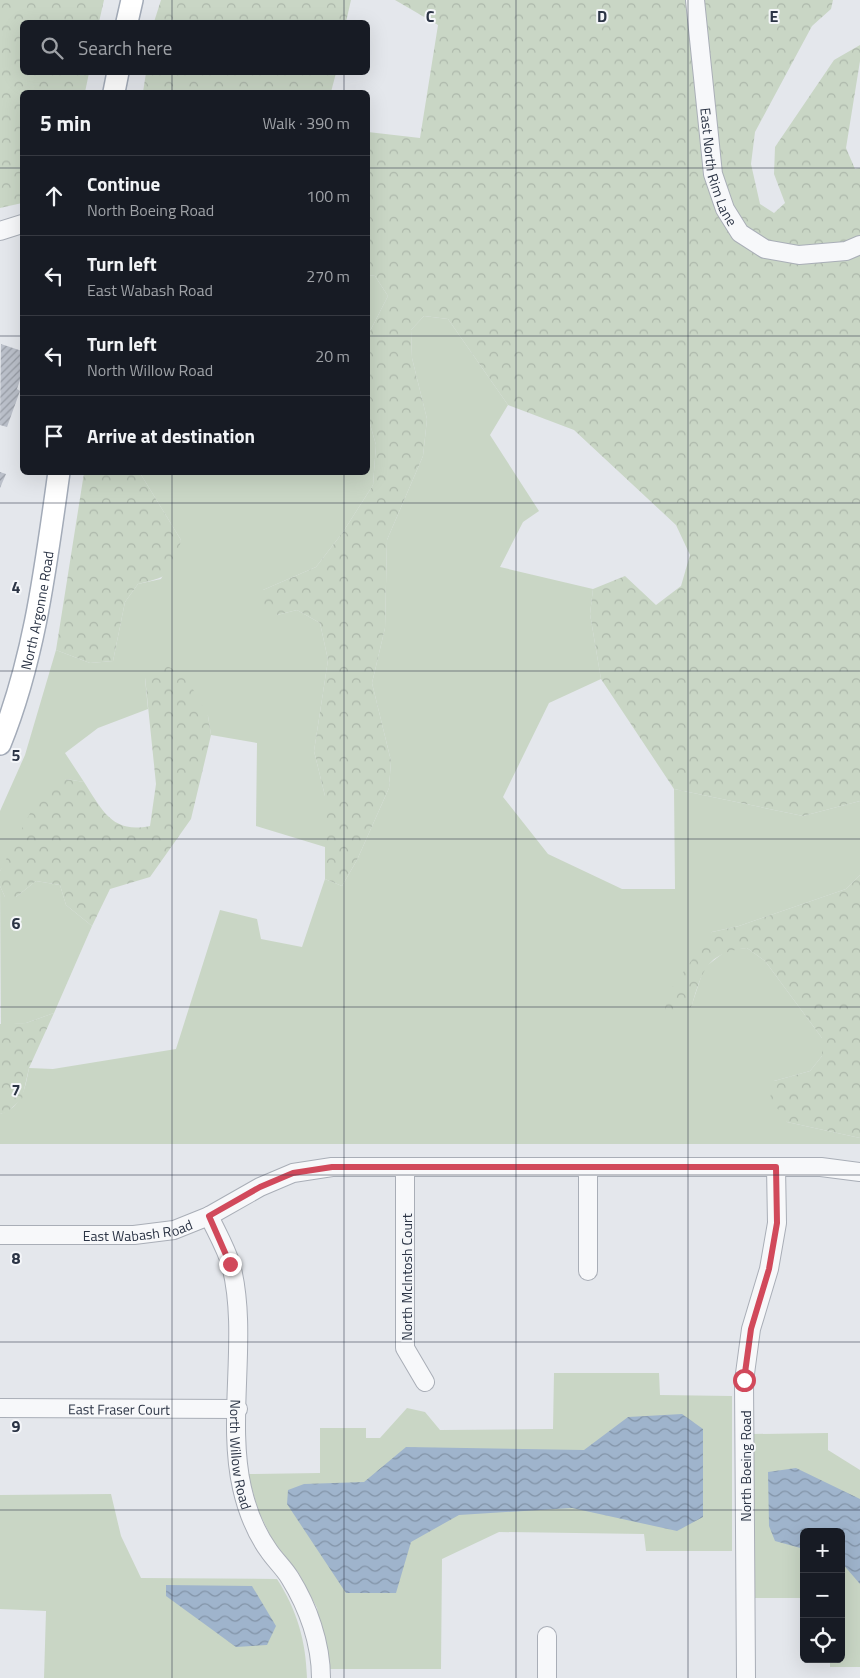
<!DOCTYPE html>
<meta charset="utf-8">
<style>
:root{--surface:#171b24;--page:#242831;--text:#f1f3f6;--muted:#9ea1a6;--line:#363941}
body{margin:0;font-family:"Titillium Web",sans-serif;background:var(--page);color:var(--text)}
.controls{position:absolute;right:15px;bottom:15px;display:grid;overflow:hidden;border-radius:8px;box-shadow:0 5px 20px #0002}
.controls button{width:45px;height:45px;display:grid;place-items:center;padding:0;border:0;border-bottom:1px solid var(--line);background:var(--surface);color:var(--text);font:25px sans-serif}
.stop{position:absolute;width:15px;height:15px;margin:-11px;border:4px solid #d1495b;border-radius:50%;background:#fff}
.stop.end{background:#d1495b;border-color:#fff;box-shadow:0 1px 5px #0008}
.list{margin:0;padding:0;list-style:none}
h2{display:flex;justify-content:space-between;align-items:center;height:65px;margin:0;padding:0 20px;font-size:21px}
h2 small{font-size:16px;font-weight:400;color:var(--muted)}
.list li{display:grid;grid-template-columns:32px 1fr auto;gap:15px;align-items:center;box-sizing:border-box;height:80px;padding:0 20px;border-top:1px solid var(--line)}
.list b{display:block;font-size:19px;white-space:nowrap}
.list p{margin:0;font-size:16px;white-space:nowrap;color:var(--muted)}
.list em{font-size:16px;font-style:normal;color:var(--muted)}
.icon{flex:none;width:28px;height:28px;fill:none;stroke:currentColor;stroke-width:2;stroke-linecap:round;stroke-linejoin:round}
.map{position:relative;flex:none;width:860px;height:1678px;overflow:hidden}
.search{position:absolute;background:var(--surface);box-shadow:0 5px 20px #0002;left:20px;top:20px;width:350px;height:55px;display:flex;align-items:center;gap:12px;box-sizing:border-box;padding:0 18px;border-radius:8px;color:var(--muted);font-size:19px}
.panel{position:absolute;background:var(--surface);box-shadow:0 5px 20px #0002;left:20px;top:90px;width:350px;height:385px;border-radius:8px}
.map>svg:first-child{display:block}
.grass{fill:#c9d6c5}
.forest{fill:url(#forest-crowns)}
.water{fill:url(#water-waves)}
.building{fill:url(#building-hatch)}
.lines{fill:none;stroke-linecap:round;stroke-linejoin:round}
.minor-casing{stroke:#a9aeb7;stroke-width:20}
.major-casing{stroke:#a3abb8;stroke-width:24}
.minor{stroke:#f7f8fa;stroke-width:18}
.major{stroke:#fff;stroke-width:21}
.route{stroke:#d1495b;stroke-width:6}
.grid{fill:none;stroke:#2b3445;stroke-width:1;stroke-opacity:0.55}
.labels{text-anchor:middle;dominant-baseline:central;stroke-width:4;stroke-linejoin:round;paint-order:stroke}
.street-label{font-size:14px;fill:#2b3445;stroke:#f4f6f9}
.grid-label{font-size:16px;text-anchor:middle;font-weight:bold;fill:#2b3445;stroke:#f4f6f9;stroke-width:4;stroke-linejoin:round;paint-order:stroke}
</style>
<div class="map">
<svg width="860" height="1678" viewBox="0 0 860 1678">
<defs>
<pattern id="forest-crowns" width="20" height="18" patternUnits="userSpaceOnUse" patternTransform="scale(1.25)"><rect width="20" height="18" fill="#c9d6c5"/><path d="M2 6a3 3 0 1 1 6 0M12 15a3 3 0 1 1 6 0" fill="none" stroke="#adb8ab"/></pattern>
<pattern id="water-waves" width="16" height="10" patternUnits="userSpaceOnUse" patternTransform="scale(1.25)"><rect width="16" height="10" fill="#9fb4cc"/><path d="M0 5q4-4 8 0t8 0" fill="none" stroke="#8293a7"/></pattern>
<pattern id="building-hatch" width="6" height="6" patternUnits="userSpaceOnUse" patternTransform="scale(1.25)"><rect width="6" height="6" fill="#bbc0ca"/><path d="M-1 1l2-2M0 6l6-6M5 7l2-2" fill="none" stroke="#989da6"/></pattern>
</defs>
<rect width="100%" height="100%" fill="#e4e7ec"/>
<g class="grass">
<path d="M 368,275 L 375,276 L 388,296 L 368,335 Z"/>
<path d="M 424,316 L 448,319 L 508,405 L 490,435 L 539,511 L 523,522 L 500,567 L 593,589 L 590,614 L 601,679 L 549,703 L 503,797 L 548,854 L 622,889 L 675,889 L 674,789 L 803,816 L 860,801 L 860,875 L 846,889 L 739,926 L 712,932 L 691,1007 L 704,968 L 727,950 L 747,948 L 765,961 L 822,1038 L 822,1056 L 810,1071 L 774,1081 L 787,1122 L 860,1138 L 860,1144 L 0,1144 L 0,1114 C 23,1107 25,1088 29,1068 L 53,1069 L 176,1049 L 220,910 L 257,919 L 261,939 L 302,947 L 325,879 L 342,886 L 357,860 L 389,788 L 391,761 L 372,683 L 385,628 L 387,540 L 423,456 L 427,419 L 412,358 L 411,330 Z"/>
<path d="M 368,417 L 376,445 L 373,485 L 343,532 L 316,567 L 263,590 L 277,615 L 297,610 L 320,623 L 328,660 L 314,751 L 325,796 L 325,847 L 256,826 L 257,743 L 211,735 L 208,716 L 145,678 L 148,709 L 98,728 L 65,753 L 84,782 L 66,779 L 0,871 L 0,811 L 25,755 L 56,650 L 90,663 L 113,661 L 125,602 L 138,584 L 161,579 L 181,540 L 140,473 L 368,472 Z"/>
<path d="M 36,881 L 60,885 L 66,905 L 92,926 L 54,1013 L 26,1023 L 1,1025 L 0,886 L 5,897 L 16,897 Z"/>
<path d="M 554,1373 L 659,1373 L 660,1395 L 732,1396 L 732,1551 L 646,1551 L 644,1534 L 499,1532 L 442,1559 L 441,1669 L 329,1669 L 317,1608 L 298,1572 L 273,1541 L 258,1510 L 248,1474 L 320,1473 L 320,1428 L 366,1428 L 366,1438 L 380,1438 L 407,1408 L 425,1412 L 440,1430 L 553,1429 Z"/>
<path d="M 828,1433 L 828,1450 L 860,1470 L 860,1667 L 830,1667 L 830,1659 L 841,1659 L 841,1532 L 804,1532 L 804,1598 L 754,1598 L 753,1434 Z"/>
<path d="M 111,1494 L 121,1536 L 141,1578 L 277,1579 C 297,1610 306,1641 307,1678 L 44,1678 L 46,1611 L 0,1609 L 0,1495 Z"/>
</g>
<g class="forest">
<path d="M 0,0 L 104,0 L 99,22 L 22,22 L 22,72 L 89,73 L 85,92 L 22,92 L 22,203 L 0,208 Z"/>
<path d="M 161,0 L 351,0 L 346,22 L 154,22 Z"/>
<path d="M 395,0 L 833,0 L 831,9 L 812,26 L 755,132 L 751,164 L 760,204 L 774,213 L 785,203 L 774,174 L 775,147 L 834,60 L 860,45 L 860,61 L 846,148 L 855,169 L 860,168 L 860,801 L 803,816 L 674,789 L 601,679 L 590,614 L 593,589 L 625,576 L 656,605 L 681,586 L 690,555 L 676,525 L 574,430 L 508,405 L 448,319 L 424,316 L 411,330 L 412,358 L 427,419 L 423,456 L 387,540 L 385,628 L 372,683 L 391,761 L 389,788 L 357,860 L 342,886 L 325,879 L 325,796 L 314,751 L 328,660 L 320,623 L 297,610 L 277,615 L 260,606 L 263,590 L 316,567 L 343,532 L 373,485 L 376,445 L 368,417 L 368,335 L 388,296 L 375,276 L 368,275 L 368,132 L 420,138 L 438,25 Z"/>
<path d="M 146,73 L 146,72 L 336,73 L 331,92 L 143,92 Z"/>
<path d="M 84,473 L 140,473 L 181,540 C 174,573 172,576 138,584 L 125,602 L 113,661 L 90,663 L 56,650 Z"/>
<path d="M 161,663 L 185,675 L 208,716 L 211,735 L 191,819 L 150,877 L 110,889 L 92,926 L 66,905 L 60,885 L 36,881 L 16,897 L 5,897 L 0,886 L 0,871 L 40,794 L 66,779 L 84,782 C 102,810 112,834 150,826 L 156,784 L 145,677 Z"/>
<path d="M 860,875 L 860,1138 L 787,1122 L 770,1098 L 774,1081 L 810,1071 L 822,1056 L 822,1038 L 765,961 L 747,948 C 705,953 703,971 691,1007 L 676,1015 L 665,1017 L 666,996 L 712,932 L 739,926 L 846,889 Z"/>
<path d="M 54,1013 L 29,1068 L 22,1099 L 7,1112 L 0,1114 L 0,1024 L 26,1023 Z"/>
</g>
<g class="water">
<path d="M 682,1414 L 703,1429 L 703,1517 L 677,1531 L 572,1508 L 459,1515 L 411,1542 L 396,1593 L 346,1593 L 287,1504 L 288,1490 L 304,1484 L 364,1482 L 406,1447 L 584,1450 L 628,1417 Z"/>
<path d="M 796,1468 L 860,1499 L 860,1584 L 841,1562 L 841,1532 L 804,1532 L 804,1549 L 775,1541 L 769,1526 L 768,1472 Z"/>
<path d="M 166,1585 L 252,1586 L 276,1626 L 267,1645 L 236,1647 L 166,1596 Z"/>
</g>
<g class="building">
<path d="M 1,344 L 22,351 L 22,374 L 17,389 L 20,391 L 7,427 L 0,425 Z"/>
<path d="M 0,472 L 6,474 L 0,488 Z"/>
</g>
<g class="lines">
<g class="minor-casing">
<g id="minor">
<path id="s1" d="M 695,0 L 713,174 L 725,209 L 740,233 L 765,249 L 799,255 L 846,251 L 860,245"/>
<path d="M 0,231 L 22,224"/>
<path d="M 405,1167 L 405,1348 L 425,1382"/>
<path d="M 588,1167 L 588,1271"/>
<path id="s2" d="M 209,1216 C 216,1231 226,1248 231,1265 C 249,1335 226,1418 242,1488 C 247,1510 256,1533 269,1551 C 275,1560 284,1568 290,1578 C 308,1607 321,1643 321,1678"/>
<path id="s3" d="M 0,1235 L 134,1235 L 174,1230 L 209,1216 L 260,1187 L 293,1173 L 332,1167 L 821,1167 L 860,1172"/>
<path id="s4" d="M 0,1408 L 238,1409"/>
<path d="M 547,1636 L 547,1678"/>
<path d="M 746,1678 L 744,1381 L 751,1329 L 769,1269 L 777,1223 L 776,1167"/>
</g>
</g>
<g class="major-casing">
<g id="major">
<path d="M 127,22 L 132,0"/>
<path d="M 114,92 L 118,72"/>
<path id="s5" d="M 0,744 C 35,658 46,564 59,472"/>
</g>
</g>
<use href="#minor" class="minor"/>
<use href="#major" class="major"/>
</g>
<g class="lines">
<path class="route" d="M 230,1264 L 209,1216 L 260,1187 L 293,1173 L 332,1167 L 776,1167 L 777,1223 L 769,1269 L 751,1329 L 744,1380"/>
</g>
<path class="grid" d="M 172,0 L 172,22M 344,0 L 344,22M 516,0 L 516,1678M 688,0 L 688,1678M 172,72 L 172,92M 344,72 L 344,92M 0,168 L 22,168M 368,168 L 860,168M 0,336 L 22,336M 368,336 L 860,336M 172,472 L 172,1678M 344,472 L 344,1678M 0,503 L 860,503M 0,671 L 860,671M 0,839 L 860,839M 0,1007 L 860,1007M 0,1175 L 860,1175M 0,1342 L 860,1342M 0,1510 L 860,1510"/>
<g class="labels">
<g class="street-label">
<text stroke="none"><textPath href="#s1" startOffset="169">East North Rim Lane</textPath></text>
<text stroke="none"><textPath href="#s5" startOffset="139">North Argonne Road</textPath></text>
<text stroke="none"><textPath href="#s3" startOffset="138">East Wabash Road</textPath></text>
<text transform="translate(406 1277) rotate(-90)">North McIntosh Court</text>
<text stroke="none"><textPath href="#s4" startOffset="119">East Fraser Court</textPath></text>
<text stroke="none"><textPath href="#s2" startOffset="244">North Willow Road</textPath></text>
<text transform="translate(745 1466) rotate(-90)">North Boeing Road</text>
</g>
</g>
<g class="grid-label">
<text x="430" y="22">C</text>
<text x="602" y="22">D</text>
<text x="774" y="22">E</text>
<text x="16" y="593">4</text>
<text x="16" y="761">5</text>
<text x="16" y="929">6</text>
<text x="16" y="1096">7</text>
<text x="16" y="1264">8</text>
<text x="16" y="1432">9</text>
</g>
</svg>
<div class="controls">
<button>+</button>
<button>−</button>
<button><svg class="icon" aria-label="locate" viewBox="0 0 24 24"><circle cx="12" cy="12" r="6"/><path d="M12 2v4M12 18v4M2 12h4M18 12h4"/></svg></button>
</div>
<div class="stop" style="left:744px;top:1380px"></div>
<div class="stop end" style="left:230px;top:1264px"></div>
<div class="search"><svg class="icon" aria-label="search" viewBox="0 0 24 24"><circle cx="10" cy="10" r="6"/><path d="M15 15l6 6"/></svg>Search here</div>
<section class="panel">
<h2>5 min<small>Walk · 390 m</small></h2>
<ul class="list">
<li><svg class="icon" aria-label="ahead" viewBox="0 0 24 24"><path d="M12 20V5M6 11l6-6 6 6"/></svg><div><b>Continue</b><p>North Boeing Road</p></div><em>100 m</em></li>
<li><svg class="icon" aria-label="left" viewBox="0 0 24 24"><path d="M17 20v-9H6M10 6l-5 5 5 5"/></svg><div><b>Turn left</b><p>East Wabash Road</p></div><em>270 m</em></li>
<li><svg class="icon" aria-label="left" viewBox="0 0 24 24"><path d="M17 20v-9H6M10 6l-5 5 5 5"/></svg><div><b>Turn left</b><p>North Willow Road</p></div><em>20 m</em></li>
<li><svg class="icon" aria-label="arrive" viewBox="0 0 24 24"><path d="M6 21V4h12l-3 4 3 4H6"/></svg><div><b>Arrive at destination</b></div></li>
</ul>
</section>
</div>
